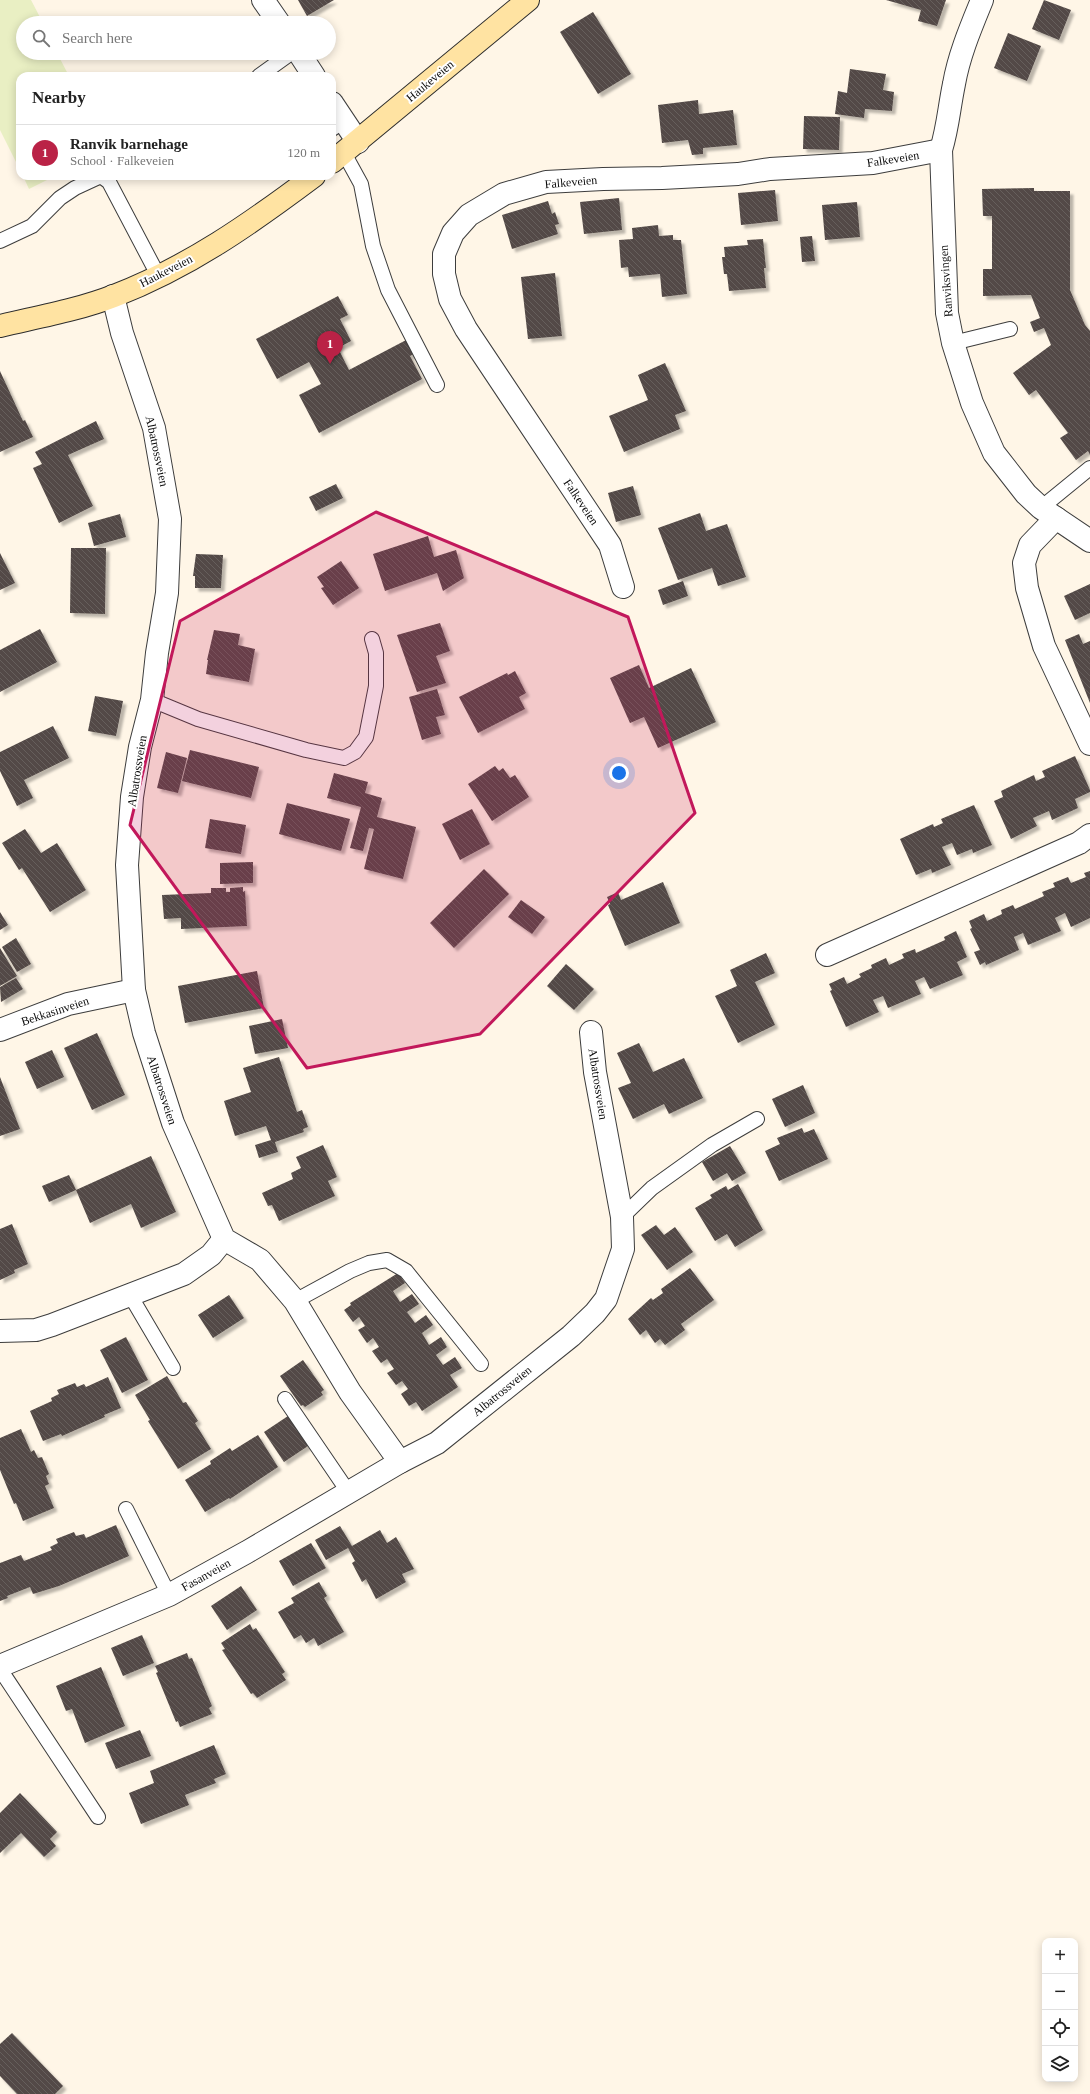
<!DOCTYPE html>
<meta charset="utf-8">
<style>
:root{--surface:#fff;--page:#f2f2f2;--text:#222;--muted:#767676;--line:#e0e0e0;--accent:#ba2246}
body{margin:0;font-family:"Times New Roman",serif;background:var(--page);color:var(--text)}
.controls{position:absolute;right:12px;bottom:12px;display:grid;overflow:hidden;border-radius:8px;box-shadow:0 2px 10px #0003}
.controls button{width:36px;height:36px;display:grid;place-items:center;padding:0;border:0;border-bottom:1px solid var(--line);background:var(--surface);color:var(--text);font:20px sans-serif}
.you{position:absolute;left:619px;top:773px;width:14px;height:14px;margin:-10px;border:3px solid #fff;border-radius:50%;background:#1a73e8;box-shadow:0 0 0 6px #1a73e833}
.badge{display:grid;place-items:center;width:26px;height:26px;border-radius:50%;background:var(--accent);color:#fff;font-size:13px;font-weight:700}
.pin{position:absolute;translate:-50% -33px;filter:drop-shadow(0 1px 2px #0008)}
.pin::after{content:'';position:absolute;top:21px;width:14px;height:12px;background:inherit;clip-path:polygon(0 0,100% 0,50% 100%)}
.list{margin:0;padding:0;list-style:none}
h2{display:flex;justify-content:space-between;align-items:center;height:52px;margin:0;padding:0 16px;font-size:17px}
h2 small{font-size:13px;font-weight:400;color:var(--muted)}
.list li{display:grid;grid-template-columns:26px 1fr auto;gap:12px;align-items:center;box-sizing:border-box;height:56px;padding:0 16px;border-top:1px solid var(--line)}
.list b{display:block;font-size:15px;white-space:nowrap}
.list p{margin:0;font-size:13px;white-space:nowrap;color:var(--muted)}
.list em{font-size:13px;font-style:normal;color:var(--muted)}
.icon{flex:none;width:22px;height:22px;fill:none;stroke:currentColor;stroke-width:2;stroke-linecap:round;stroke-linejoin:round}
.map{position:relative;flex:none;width:1090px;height:2094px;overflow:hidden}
.search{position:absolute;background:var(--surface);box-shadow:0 2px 10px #0003;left:16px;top:16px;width:320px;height:44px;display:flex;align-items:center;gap:10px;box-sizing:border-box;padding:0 14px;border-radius:22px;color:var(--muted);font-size:15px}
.panel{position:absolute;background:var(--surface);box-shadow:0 2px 10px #0003;left:16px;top:72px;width:320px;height:108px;border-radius:12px}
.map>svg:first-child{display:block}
.pitch{fill:#e9efc3}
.building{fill:url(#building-back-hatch);filter:url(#shadow)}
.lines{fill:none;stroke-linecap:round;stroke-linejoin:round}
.lane-casing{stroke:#3d3d3d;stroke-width:16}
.street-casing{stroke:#3d3d3d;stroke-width:24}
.secondary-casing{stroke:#2c2c2c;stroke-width:24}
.lane{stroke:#fff;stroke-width:14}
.street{stroke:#fff;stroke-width:22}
.secondary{stroke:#ffe3a2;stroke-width:22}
.marked{fill:#c2185b;fill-opacity:0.2;stroke:#c2185b;stroke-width:3;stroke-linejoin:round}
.labels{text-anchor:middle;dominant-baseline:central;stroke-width:4;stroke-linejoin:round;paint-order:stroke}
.street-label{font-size:12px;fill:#0a0a0a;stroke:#fff}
</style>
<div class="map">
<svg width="1090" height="2094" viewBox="0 0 1090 2094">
<defs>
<pattern id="building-back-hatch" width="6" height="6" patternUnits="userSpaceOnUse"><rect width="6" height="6" fill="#524946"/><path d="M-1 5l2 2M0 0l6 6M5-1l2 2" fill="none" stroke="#665f5c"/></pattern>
<filter id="shadow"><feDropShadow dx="3.5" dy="3.5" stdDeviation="1" flood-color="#0004"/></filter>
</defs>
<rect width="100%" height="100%" fill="#fff6e7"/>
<g class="pitch">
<path d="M 0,0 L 31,0 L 43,23 L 23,23 L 23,53 L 57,53 L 69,76 L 20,76 L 20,170 L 0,130 Z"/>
<path d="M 23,176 L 55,176 L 29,189 Z"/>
</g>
<g class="building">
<path d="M 298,0 L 334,0 L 307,16 Z"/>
<path d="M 886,0 L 946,0 L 937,26 L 918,21 L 921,10 Z"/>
<path d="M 1044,0 L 1071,10 L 1059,40 L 1032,29 Z"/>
<path d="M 593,12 L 631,74 L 598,94 L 560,32 Z"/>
<path d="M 1008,33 L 1041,46 L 1027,81 L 994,68 Z"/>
<path d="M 850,69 L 886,74 L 883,90 L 894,92 L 892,111 L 865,109 L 864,118 L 835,114 L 838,91 L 847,93 Z"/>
<path d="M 698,100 L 699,114 L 733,110 L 737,145 L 703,148 L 703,154 L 692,155 L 688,140 L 662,143 L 658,105 Z"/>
<path d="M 804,116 L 840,117 L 839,150 L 803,149 Z"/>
<path d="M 1034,188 L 1034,191 L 1070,191 L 1070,290 L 1085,325 L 1090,331 L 1090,455 L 1088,451 L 1076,460 L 1060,438 L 1068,433 L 1036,390 L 1029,395 L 1013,373 L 1051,345 L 1044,328 L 1034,332 L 1030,322 L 1040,318 L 1031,295 L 983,296 L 983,269 L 992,269 L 992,216 L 983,216 L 982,189 Z"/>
<path d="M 775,190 L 778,221 L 741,225 L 738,193 Z"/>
<path d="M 619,198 L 622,230 L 584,234 L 580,202 Z"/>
<path d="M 548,201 L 552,214 L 555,212 L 559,224 L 555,225 L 558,234 L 512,249 L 502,215 Z"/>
<path d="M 857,202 L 860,237 L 825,240 L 822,205 Z"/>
<path d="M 658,225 L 659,236 L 673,235 L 673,240 L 681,240 L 687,294 L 662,297 L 660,274 L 629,277 L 628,267 L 621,268 L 619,240 L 633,239 L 632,228 Z"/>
<path d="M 812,236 L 815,261 L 802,262 L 800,237 Z"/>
<path d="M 763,239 L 766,268 L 764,268 L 766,288 L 729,291 L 727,274 L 724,274 L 722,257 L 725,257 L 724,247 L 748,245 L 747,240 Z"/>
<path d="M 555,273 L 562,336 L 528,339 L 521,277 Z"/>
<path d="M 338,296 L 348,315 L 340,319 L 351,341 L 338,348 L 349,370 L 410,338 L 417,352 L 410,356 L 422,379 L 319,433 L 299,395 L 321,384 L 309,362 L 277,379 L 256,339 Z"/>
<path d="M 665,363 L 686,411 L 675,415 L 680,429 L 624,452 L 609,416 L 648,400 L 638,375 Z"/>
<path d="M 0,371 L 23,421 L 25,420 L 33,437 L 0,452 Z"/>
<path d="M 96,421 L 104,439 L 68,455 L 93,506 L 59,523 L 33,468 L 42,464 L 35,452 Z"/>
<path d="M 336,484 L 343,498 L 316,511 L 309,497 Z"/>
<path d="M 633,486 L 641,515 L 616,522 L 608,493 Z"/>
<path d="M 700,513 L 706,531 L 727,524 L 746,577 L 718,586 L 712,568 L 678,580 L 658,528 Z"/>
<path d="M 120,514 L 126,537 L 94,546 L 88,523 Z"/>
<path d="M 428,536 L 434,557 L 456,550 L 464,578 L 443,591 L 437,573 L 385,591 L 373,554 Z"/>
<path d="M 71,548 L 106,548 L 105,614 L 70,613 Z"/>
<path d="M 0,553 L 15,583 L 0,590 Z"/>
<path d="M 196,554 L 223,555 L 221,588 L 195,588 L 195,576 L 193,576 Z"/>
<path d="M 341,561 L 359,588 L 333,605 L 321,588 L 324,587 L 317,577 Z"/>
<path d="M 683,581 L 688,596 L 663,605 L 658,590 Z"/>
<path d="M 1090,584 L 1090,613 L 1075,620 L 1064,596 Z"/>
<path d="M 440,623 L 450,651 L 436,656 L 446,683 L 417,692 L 397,635 Z"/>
<path d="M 40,629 L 57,662 L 0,692 L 0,650 Z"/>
<path d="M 214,630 L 240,634 L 238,645 L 255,649 L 249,682 L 206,674 L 208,660 L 207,660 Z"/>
<path d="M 1079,634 L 1083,644 L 1090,641 L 1090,703 L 1065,640 Z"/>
<path d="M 639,665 L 649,688 L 691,668 L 716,722 L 658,748 L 644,717 L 630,723 L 610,678 Z"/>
<path d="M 515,671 L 526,693 L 519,697 L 525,709 L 478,733 L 459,697 L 507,673 L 508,675 Z"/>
<path d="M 437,689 L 445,715 L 436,717 L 441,734 L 422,740 L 409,697 Z"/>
<path d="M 95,696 L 123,701 L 116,736 L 88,731 Z"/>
<path d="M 53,726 L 69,758 L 24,780 L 33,798 L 17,806 L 0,771 L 0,752 Z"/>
<path d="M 190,750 L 259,767 L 251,798 L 182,781 Z"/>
<path d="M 166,752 L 187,758 L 178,793 L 157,788 Z"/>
<path d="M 1075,756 L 1090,790 L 1090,792 L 1075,799 L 1078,808 L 1052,820 L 1049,811 L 1033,818 L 1037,826 L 1011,839 L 994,801 L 1003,797 L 1001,791 L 1034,775 L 1036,781 L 1045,777 L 1042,771 Z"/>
<path d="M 495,766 L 499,771 L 503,768 L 510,778 L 515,775 L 529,797 L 492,821 L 468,784 Z"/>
<path d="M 334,773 L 368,782 L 365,793 L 382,798 L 377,817 L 416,827 L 403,879 L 364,869 L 374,829 L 369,828 L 363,851 L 350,848 L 361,807 L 327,798 Z"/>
<path d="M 287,803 L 350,819 L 341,851 L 279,834 Z"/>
<path d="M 974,805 L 992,845 L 973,853 L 972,849 L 957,855 L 952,843 L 942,847 L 951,865 L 932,873 L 931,869 L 916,875 L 900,839 L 933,824 L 934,827 L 943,823 L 941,819 Z"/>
<path d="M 472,809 L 490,844 L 460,860 L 442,824 Z"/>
<path d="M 210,819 L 246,825 L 241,854 L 205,848 Z"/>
<path d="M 25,829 L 41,853 L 57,843 L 86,890 L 50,912 L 22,868 L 19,870 L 2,843 Z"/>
<path d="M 253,862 L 253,883 L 220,884 L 220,863 Z"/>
<path d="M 484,869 L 509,894 L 454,948 L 430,923 Z"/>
<path d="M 1090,871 L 1090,918 L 1071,927 L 1065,913 L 1055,918 L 1061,931 L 1028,945 L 1023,933 L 1014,937 L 1019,950 L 986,965 L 985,962 L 980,965 L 974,952 L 980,950 L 970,929 L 972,928 L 969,921 L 984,914 L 987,921 L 1002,914 L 1001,910 L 1013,905 L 1015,909 L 1044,896 L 1042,892 L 1055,887 L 1053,883 L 1068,877 L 1071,883 L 1086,877 L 1084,873 Z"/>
<path d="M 663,882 L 680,923 L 625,946 L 608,905 L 610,904 L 607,897 L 618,892 L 621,900 Z"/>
<path d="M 243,887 L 243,892 L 245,891 L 247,926 L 181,929 L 181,918 L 164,919 L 162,895 L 211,893 L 211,888 L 226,888 L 226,892 L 230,892 L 230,888 Z"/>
<path d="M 521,900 L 545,917 L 532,934 L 508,917 Z"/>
<path d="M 0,912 L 8,925 L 0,930 Z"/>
<path d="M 956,931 L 967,957 L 957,962 L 963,975 L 930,989 L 924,977 L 915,981 L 921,994 L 888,1008 L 883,996 L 873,1000 L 879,1012 L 846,1027 L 830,991 L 832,990 L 829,984 L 844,977 L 847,984 L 861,977 L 859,974 L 872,968 L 871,965 L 886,958 L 889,965 L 904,958 L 902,954 L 915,949 L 916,953 L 945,940 L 944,937 Z"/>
<path d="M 16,938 L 31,964 L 17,972 L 2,947 Z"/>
<path d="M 0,948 L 17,976 L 0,986 Z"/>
<path d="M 766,953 L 775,973 L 755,982 L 775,1025 L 738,1043 L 715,996 L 737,986 L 730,970 Z"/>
<path d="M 566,964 L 594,989 L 574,1010 L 547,986 Z"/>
<path d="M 257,971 L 264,1008 L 185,1023 L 178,986 Z"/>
<path d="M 16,978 L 23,989 L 1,1002 L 0,987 Z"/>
<path d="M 282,1019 L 288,1048 L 255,1054 L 249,1026 Z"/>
<path d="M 97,1033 L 125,1095 L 92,1110 L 64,1048 Z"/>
<path d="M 639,1043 L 653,1072 L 684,1058 L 703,1098 L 669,1114 L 664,1104 L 633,1119 L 618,1088 L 631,1083 L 617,1053 Z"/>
<path d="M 52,1050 L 64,1077 L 37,1089 L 25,1062 Z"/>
<path d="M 279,1057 L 297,1112 L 302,1110 L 308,1127 L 303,1129 L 304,1132 L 275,1142 L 278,1152 L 259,1158 L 255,1145 L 271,1140 L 266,1126 L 235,1136 L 224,1101 L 251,1092 L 243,1068 Z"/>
<path d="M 0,1077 L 20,1129 L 0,1136 Z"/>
<path d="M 803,1085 L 815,1113 L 785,1127 L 772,1099 Z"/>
<path d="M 802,1128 L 804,1133 L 814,1129 L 828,1159 L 779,1181 L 765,1151 L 780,1144 L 777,1138 Z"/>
<path d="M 323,1145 L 337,1177 L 328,1181 L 335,1196 L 279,1221 L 272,1205 L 268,1206 L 262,1193 L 293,1179 L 291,1173 L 301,1168 L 296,1157 Z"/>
<path d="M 730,1146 L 746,1173 L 732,1181 L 727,1173 L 713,1181 L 702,1162 Z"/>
<path d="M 151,1156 L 176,1212 L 141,1228 L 131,1204 L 90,1223 L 76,1190 Z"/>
<path d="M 69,1175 L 76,1190 L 49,1202 L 42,1186 Z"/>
<path d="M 738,1184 L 763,1230 L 735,1247 L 727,1234 L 715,1241 L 695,1208 L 712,1198 L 710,1195 L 726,1186 L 728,1190 Z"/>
<path d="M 12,1224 L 28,1264 L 14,1270 L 15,1273 L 0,1280 L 0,1229 Z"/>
<path d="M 656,1225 L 664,1235 L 675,1227 L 693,1252 L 667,1270 L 641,1235 Z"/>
<path d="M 690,1268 L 714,1300 L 681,1324 L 685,1330 L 665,1345 L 660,1339 L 655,1343 L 646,1330 L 640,1335 L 628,1319 L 651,1298 L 653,1300 L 663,1293 L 661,1289 Z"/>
<path d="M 398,1273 L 405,1283 L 393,1291 L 400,1302 L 412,1294 L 419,1304 L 407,1312 L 415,1323 L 426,1315 L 433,1325 L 422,1333 L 429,1345 L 441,1337 L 447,1347 L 436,1355 L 443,1365 L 455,1357 L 462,1368 L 450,1375 L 458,1387 L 422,1411 L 416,1402 L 409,1406 L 401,1394 L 408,1389 L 402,1381 L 396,1385 L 387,1373 L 394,1369 L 387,1359 L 381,1363 L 372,1351 L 379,1347 L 373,1338 L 367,1343 L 358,1330 L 365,1326 L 359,1317 L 353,1322 L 344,1310 L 351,1305 L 350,1303 Z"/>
<path d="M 229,1295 L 244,1318 L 213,1338 L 198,1315 Z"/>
<path d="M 126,1337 L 148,1380 L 122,1393 L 100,1350 Z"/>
<path d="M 303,1360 L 324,1390 L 321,1392 L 323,1395 L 305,1407 L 303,1405 L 301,1406 L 280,1376 Z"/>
<path d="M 167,1376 L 183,1403 L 186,1402 L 198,1421 L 195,1423 L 211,1449 L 178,1469 L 148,1421 L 150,1420 L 135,1395 Z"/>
<path d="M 108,1377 L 121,1408 L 104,1415 L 105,1417 L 62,1436 L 61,1434 L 43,1441 L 30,1411 L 52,1401 L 51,1398 L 59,1394 L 57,1390 L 75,1383 L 77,1387 L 84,1384 L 86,1387 Z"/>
<path d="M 288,1416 L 308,1446 L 284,1462 L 264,1432 Z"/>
<path d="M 21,1429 L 31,1452 L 34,1450 L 38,1458 L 42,1457 L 49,1474 L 46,1476 L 49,1484 L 45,1486 L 54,1508 L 23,1521 L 16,1503 L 14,1504 L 0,1470 L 0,1438 Z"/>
<path d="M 258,1435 L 278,1467 L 230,1499 L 229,1498 L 205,1512 L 185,1480 L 211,1464 L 210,1461 L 230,1448 L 232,1451 Z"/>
<path d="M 116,1525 L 129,1556 L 59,1586 L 33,1594 L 30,1587 L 7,1596 L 8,1598 L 0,1601 L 0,1563 L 21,1555 L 24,1561 L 52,1550 L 50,1547 L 58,1543 L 56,1539 L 74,1532 L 76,1536 L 84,1534 L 86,1538 Z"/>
<path d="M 340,1526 L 352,1546 L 380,1530 L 387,1543 L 396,1537 L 414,1569 L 402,1574 L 406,1582 L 376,1599 L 366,1579 L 362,1582 L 352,1563 L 355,1561 L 348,1548 L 326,1560 L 315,1540 Z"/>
<path d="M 311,1543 L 326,1568 L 293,1586 L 279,1561 Z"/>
<path d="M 319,1582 L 327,1596 L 324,1598 L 344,1632 L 318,1646 L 314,1638 L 306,1643 L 301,1635 L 294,1639 L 278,1612 L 294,1603 L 291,1598 Z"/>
<path d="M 241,1586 L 257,1610 L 227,1630 L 211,1606 Z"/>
<path d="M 250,1624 L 253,1630 L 256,1628 L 285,1672 L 282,1674 L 286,1680 L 257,1698 L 253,1693 L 251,1694 L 222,1650 L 225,1649 L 221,1643 Z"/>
<path d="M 142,1635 L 154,1663 L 123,1676 L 111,1648 Z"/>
<path d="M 187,1653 L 189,1659 L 192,1658 L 212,1706 L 209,1708 L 212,1714 L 180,1727 L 178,1721 L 176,1722 L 156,1673 L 158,1672 L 155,1666 Z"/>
<path d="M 101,1667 L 125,1726 L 85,1743 L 72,1709 L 66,1711 L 56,1686 Z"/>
<path d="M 140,1730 L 151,1756 L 116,1769 L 105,1743 Z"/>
<path d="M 214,1745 L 226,1774 L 214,1779 L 216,1783 L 185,1795 L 189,1805 L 141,1824 L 129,1793 L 154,1783 L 150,1771 Z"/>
<path d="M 20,1793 L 57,1832 L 50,1839 L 56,1846 L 44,1857 L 21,1833 L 0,1853 L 0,1813 Z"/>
<path d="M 12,2033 L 63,2086 L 55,2094 L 17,2094 L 0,2076 L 0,2044 Z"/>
</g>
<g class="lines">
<g class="lane-casing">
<g id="lane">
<path d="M 259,76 L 291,53"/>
<path d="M 332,129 L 344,121"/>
<path d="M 344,153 L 361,184 L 373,246 L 388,290 L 437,385"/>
<path d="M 0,241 L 32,226 L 60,198 L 75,188 L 101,176 L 109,182 L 159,277"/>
<path d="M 953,343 L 1010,329"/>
<path d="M 1041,508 L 1090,468"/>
<path d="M 152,700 L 198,719 L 306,750 L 344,758 L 355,752 L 366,737 L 376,686 L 376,653 L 372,639"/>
<path d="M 622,1217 L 652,1188 L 712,1145 L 757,1119"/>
<path d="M 130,1295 L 173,1368"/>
<path d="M 295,1301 L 350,1271 L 369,1263 L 387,1260 L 406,1271 L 481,1364"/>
<path d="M 285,1399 L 349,1493"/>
<path d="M 126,1509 L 169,1595"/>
<path d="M 0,1669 L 98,1817"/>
</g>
</g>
<g class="street-casing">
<g id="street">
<path d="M 263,0 L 279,23"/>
<path d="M 982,0 C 971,27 959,55 954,84 C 949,108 948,127 941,150 L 947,313 L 953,343 L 972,403 L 994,453 L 1026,494 L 1041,508 L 1090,541"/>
<path d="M 299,53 L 314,76"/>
<path d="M 332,103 L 358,142"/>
<path d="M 113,296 L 122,333 L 154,428 L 170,519 L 167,593 L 157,653 L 152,700 L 140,747 L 132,797 L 127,865 L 134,990 L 144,1033 L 173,1123 L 224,1239 L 260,1260 L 295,1301 L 350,1392 L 400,1462"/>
<path d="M 1056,518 L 1030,545 L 1024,563 L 1027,588 L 1044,646 L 1090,744"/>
<path d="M 623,587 L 610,545 L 466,329 L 450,299 L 444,274 L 444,254 L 453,233 L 469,215 L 504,194 L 546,182 L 603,179 L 662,178 L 738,174 L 770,169 L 873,163 L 941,150"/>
<path d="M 827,955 L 1079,843 L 1090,835"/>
<path d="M 0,1030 L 68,1004 L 134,990"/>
<path d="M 0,1331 L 36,1330 L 52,1325 L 184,1274 L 211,1255 L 224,1239"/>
<path d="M 0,1666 L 169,1595 L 247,1552 L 400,1462 L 437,1443 L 571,1336 L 595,1313 L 606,1299 L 623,1249 L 622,1217 L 595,1072 L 591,1032"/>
</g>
</g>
<g class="secondary-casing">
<g id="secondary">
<path d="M 332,162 L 528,0"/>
<path d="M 0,326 C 38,317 78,310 114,296 C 189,267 250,224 314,176"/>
</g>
</g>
<use href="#lane" class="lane"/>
<use href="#street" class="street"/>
<use href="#secondary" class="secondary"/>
</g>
<path class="marked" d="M 376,512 L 628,617 L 695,813 L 480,1034 L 307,1068 L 130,825 L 180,621 Z"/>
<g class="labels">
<g class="street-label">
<text transform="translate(430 81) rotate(-40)">Haukeveien</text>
<text transform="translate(893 159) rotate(-9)">Falkeveien</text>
<text transform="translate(571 182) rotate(-5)">Falkeveien</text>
<text transform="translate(166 271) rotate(-27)">Haukeveien</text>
<text transform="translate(946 281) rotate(-94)">Ranviksvingen</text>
<text transform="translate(157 451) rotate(78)">Albatrossveien</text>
<text transform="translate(581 502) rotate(56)">Falkeveien</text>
<text transform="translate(137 771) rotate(-81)">Albatrossveien</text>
<text transform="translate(55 1011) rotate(-18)">Bekkasinveien</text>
<text transform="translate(598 1084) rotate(81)">Albatrossveien</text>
<text transform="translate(162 1090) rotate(72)">Albatrossveien</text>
<text transform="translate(502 1391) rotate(-39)">Albatrossveien</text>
<text transform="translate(206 1575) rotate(-29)">Fasanveien</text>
</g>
</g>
</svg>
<div class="controls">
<button>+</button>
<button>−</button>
<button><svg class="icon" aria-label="locate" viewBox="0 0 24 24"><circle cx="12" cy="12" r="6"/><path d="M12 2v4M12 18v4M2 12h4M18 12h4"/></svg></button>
<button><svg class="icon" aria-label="layers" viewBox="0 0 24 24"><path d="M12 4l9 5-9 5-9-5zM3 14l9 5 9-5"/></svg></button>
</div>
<div class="you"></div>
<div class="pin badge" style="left:330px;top:364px">1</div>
<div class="search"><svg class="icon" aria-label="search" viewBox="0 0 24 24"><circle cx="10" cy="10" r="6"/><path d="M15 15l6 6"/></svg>Search here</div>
<section class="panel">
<h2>Nearby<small></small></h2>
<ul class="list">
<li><span class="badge">1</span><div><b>Ranvik barnehage</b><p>School · Falkeveien</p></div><em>120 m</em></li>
</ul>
</section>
</div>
